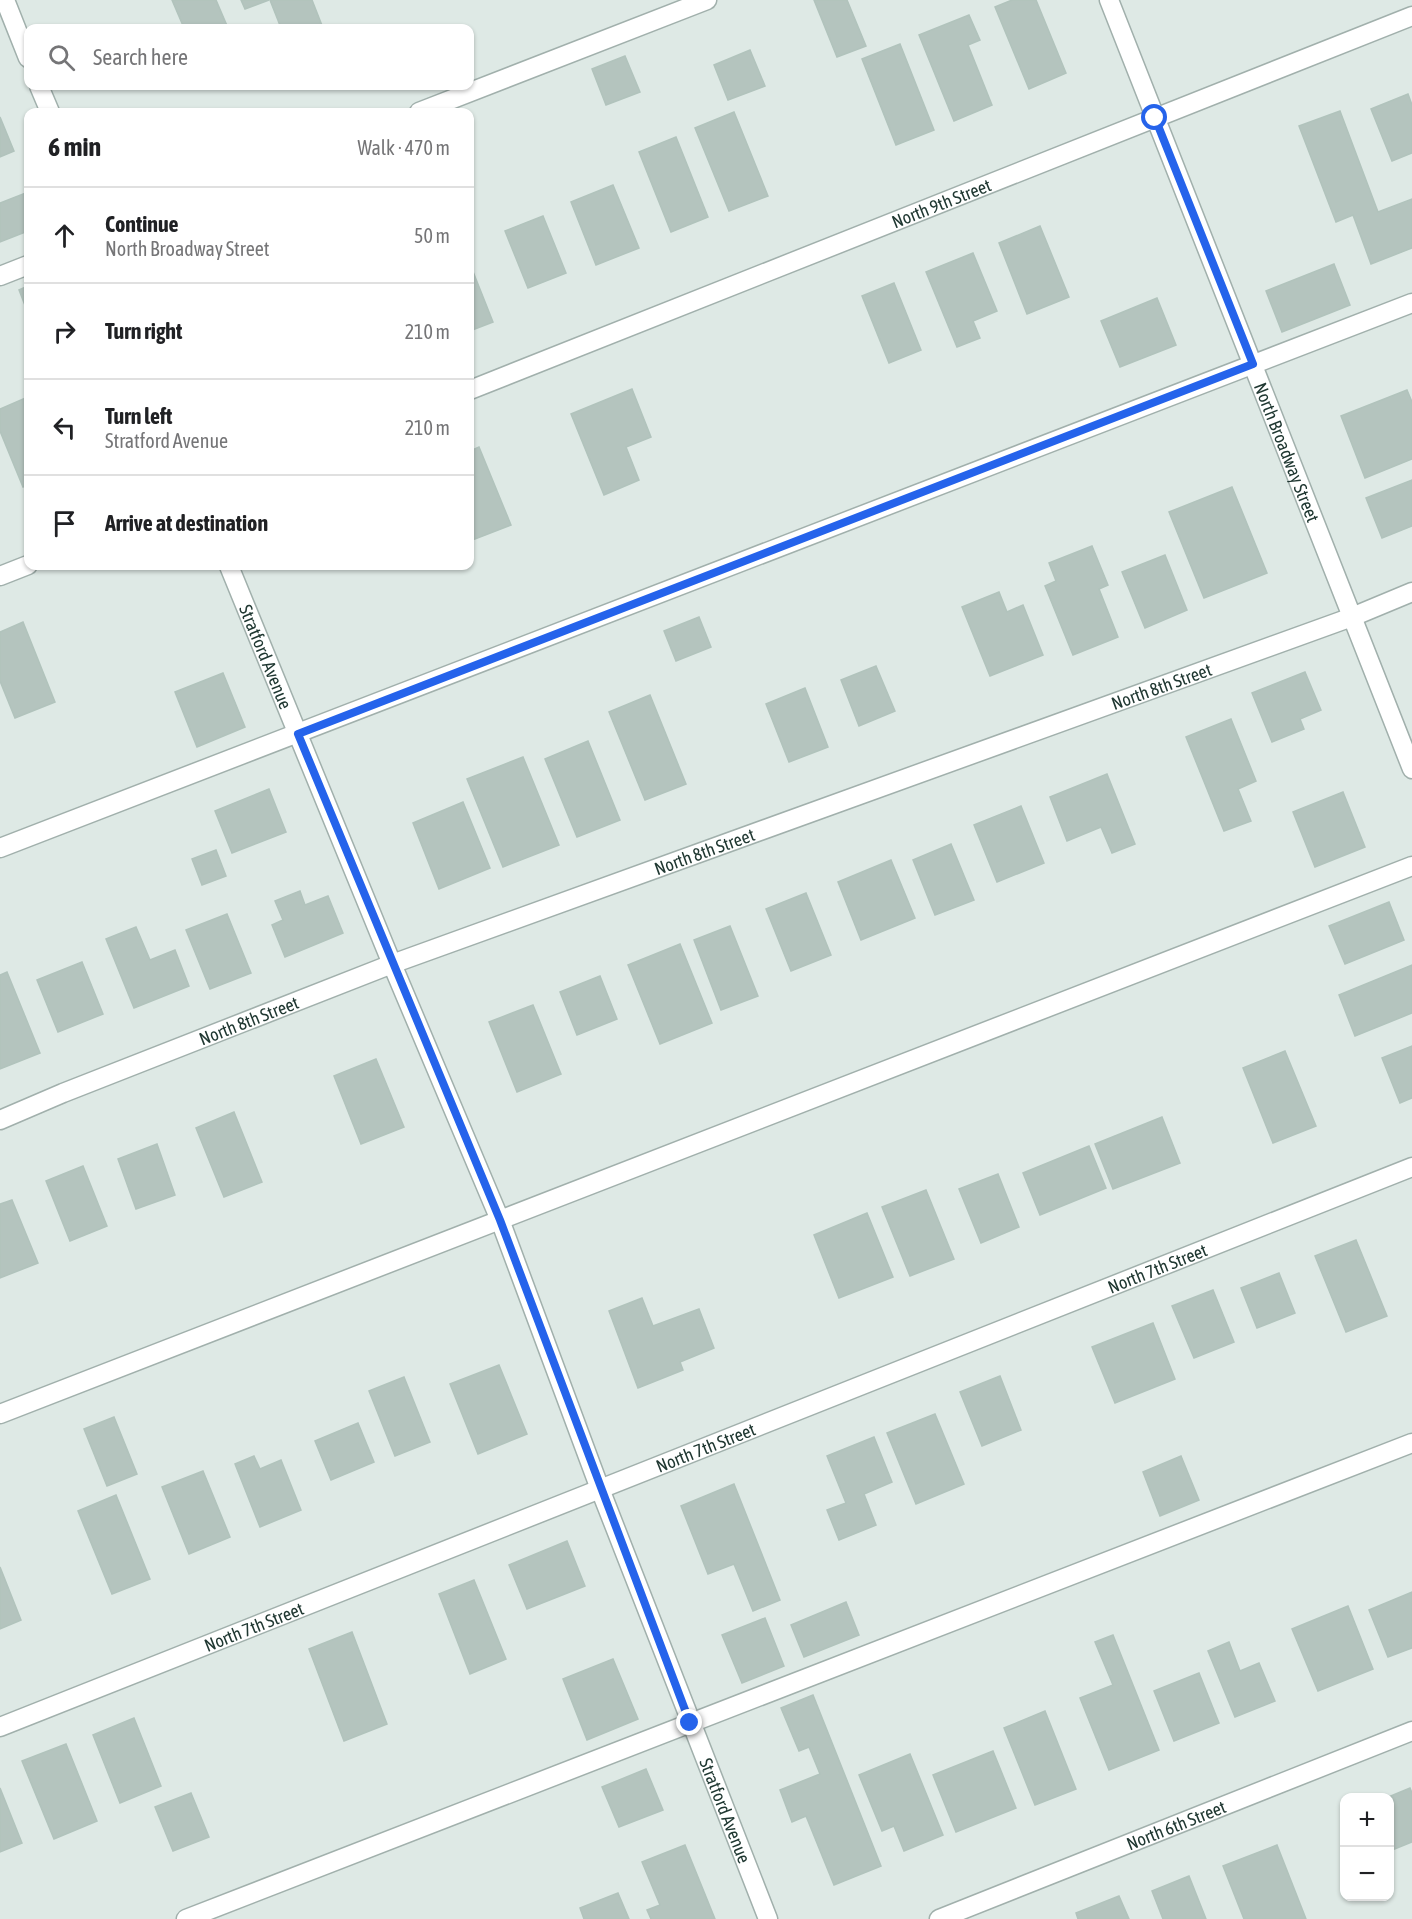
<!DOCTYPE html>
<meta charset="utf-8">
<style>
:root{--surface:#fff;--page:#f6f6f6;--text:#202124;--muted:#757577;--line:#e0e0e0}
body{margin:0;font-family:"Asap Condensed",sans-serif;background:var(--page);color:var(--text)}
.controls{position:absolute;right:18px;bottom:18px;display:grid;overflow:hidden;border-radius:12px;box-shadow:0 2px 4px #0004}
.controls button{width:54px;height:54px;display:grid;place-items:center;padding:0;border:0;border-bottom:2px solid var(--line);background:var(--surface);color:var(--text);font:30px sans-serif}
.stop{position:absolute;width:18px;height:18px;margin:-14px;border:4px solid #2563eb;border-radius:50%;background:#fff}
.stop.end{background:#2563eb;border-color:#fff;box-shadow:0 2px 6px #0008}
.list{margin:0;padding:0;list-style:none}
h2{display:flex;justify-content:space-between;align-items:center;height:78px;margin:0;padding:0 24px;font-size:26px}
h2 small{font-size:20px;font-weight:400;color:var(--muted)}
.list li{display:grid;grid-template-columns:39px 1fr auto;gap:18px;align-items:center;box-sizing:border-box;height:96px;padding:0 24px;border-top:2px solid var(--line)}
.list b{display:block;font-size:22px;white-space:nowrap}
.list p{margin:0;font-size:20px;white-space:nowrap;color:var(--muted)}
.list em{font-size:20px;font-style:normal;color:var(--muted)}
.icon{flex:none;width:33px;height:33px;fill:none;stroke:currentColor;stroke-width:2;stroke-linecap:round;stroke-linejoin:round}
.map{position:relative;flex:none;width:1412px;height:1919px;overflow:hidden}
.search{position:absolute;background:var(--surface);box-shadow:0 2px 4px #0004;left:24px;top:24px;width:450px;height:66px;display:flex;align-items:center;gap:15px;box-sizing:border-box;padding:0 21px;border-radius:12px;color:var(--muted);font-size:22px}
.panel{position:absolute;background:var(--surface);box-shadow:0 2px 4px #0004;left:24px;top:108px;width:450px;height:462px;border-radius:12px}
.map>svg:first-child{display:block}
.building{fill:#b4c4be;stroke:#b1c3bc;stroke-width:1.5}
.lines{fill:none;stroke-linecap:round;stroke-linejoin:round}
.minor-casing{stroke:#a1b0ac;stroke-width:21}
.minor{stroke:#fff;stroke-width:18}
.route{stroke:#2563eb;stroke-width:8}
.labels{text-anchor:middle;dominant-baseline:central;stroke-width:4.5;stroke-linejoin:round;paint-order:stroke}
.street-label{font-size:18px;fill:#203832;stroke:#eef6f3}
</style>
<div class="map">
<svg width="1412" height="1919" viewBox="0 0 1412 1919">
<rect width="100%" height="100%" fill="#dee9e5"/>
<g class="building">
<path d="M 172,0 L 216,0 L 228,28 L 184,28 Z"/>
<path d="M 241,0 L 269,0 L 245,9 Z"/>
<path d="M 270,0 L 312,0 L 323,28 L 281,28 Z"/>
<path d="M 814,0 L 847,0 L 866,46 L 837,57 Z"/>
<path d="M 1012,0 L 1036,0 L 1066,73 L 1029,89 L 995,7 Z"/>
<path d="M 969,15 L 980,40 L 968,45 L 992,105 L 954,121 L 919,35 Z"/>
<path d="M 900,44 L 934,130 L 896,145 L 862,59 Z"/>
<path d="M 750,50 L 765,86 L 728,100 L 714,65 Z"/>
<path d="M 625,56 L 640,92 L 606,105 L 592,69 Z"/>
<path d="M 1408,94 L 1412,105 L 1412,153 L 1392,161 L 1371,109 Z"/>
<path d="M 1340,111 L 1378,212 L 1412,199 L 1412,248 L 1371,264 L 1353,215 L 1336,222 L 1299,126 Z"/>
<path d="M 734,112 L 768,196 L 729,211 L 695,128 Z"/>
<path d="M 0,117 L 14,151 L 0,157 Z"/>
<path d="M 676,137 L 708,217 L 671,232 L 639,152 Z"/>
<path d="M 613,185 L 639,248 L 596,265 L 571,202 Z"/>
<path d="M 28,192 L 28,231 L 0,242 L 0,203 Z"/>
<path d="M 543,216 L 566,273 L 528,288 L 505,231 Z"/>
<path d="M 1040,226 L 1069,297 L 1027,314 L 999,243 Z"/>
<path d="M 973,253 L 997,311 L 973,321 L 980,338 L 957,347 L 926,272 Z"/>
<path d="M 470,264 L 493,322 L 470,331 Z"/>
<path d="M 1334,264 L 1350,305 L 1282,332 L 1266,291 Z"/>
<path d="M 894,283 L 921,350 L 889,363 L 862,296 Z"/>
<path d="M 28,286 L 28,313 L 19,290 Z"/>
<path d="M 1157,298 L 1176,345 L 1120,367 L 1101,321 Z"/>
<path d="M 632,389 L 651,437 L 626,447 L 639,480 L 604,495 L 571,414 Z"/>
<path d="M 1407,390 L 1412,402 L 1412,459 L 1365,478 L 1341,416 Z"/>
<path d="M 28,397 L 28,485 L 23,487 L 0,431 L 0,409 Z"/>
<path d="M 479,447 L 511,525 L 470,541 L 470,451 Z"/>
<path d="M 1412,480 L 1412,526 L 1382,538 L 1366,498 Z"/>
<path d="M 1232,487 L 1267,573 L 1204,598 L 1169,512 Z"/>
<path d="M 1092,546 L 1108,585 L 1099,589 L 1118,637 L 1073,655 L 1045,586 L 1056,581 L 1049,563 Z"/>
<path d="M 1165,555 L 1187,610 L 1145,628 L 1122,572 Z"/>
<path d="M 999,592 L 1007,612 L 1023,605 L 1043,655 L 990,676 L 962,607 Z"/>
<path d="M 699,617 L 711,647 L 676,661 L 664,631 Z"/>
<path d="M 23,622 L 55,702 L 15,718 L 0,681 L 0,632 Z"/>
<path d="M 876,666 L 895,711 L 859,726 L 841,680 Z"/>
<path d="M 1305,672 L 1321,710 L 1300,719 L 1304,729 L 1272,742 L 1252,693 Z"/>
<path d="M 223,673 L 245,727 L 197,747 L 175,692 Z"/>
<path d="M 805,688 L 828,747 L 789,762 L 766,704 Z"/>
<path d="M 650,695 L 686,784 L 645,800 L 609,712 Z"/>
<path d="M 1231,719 L 1256,781 L 1238,789 L 1251,821 L 1224,831 L 1186,737 Z"/>
<path d="M 588,741 L 620,820 L 577,837 L 545,759 Z"/>
<path d="M 523,757 L 559,845 L 503,867 L 467,779 Z"/>
<path d="M 1107,774 L 1135,844 L 1112,853 L 1101,827 L 1067,841 L 1050,797 Z"/>
<path d="M 269,789 L 286,832 L 232,853 L 215,811 Z"/>
<path d="M 1343,792 L 1365,847 L 1315,867 L 1293,812 Z"/>
<path d="M 463,802 L 490,868 L 439,889 L 413,823 Z"/>
<path d="M 1021,806 L 1044,863 L 997,882 L 974,825 Z"/>
<path d="M 951,844 L 974,900 L 935,915 L 913,860 Z"/>
<path d="M 216,850 L 226,876 L 202,885 L 192,859 Z"/>
<path d="M 891,860 L 915,918 L 861,940 L 838,882 Z"/>
<path d="M 300,891 L 305,905 L 328,896 L 343,933 L 285,957 L 272,925 L 283,920 L 275,901 Z"/>
<path d="M 806,893 L 831,955 L 791,971 L 766,909 Z"/>
<path d="M 1389,902 L 1404,940 L 1345,964 L 1329,926 Z"/>
<path d="M 227,914 L 251,973 L 210,989 L 186,930 Z"/>
<path d="M 730,926 L 758,996 L 721,1010 L 694,940 Z"/>
<path d="M 136,927 L 150,960 L 175,950 L 189,986 L 134,1008 L 106,939 Z"/>
<path d="M 680,944 L 712,1023 L 660,1044 L 628,965 Z"/>
<path d="M 82,962 L 103,1014 L 58,1032 L 37,980 Z"/>
<path d="M 1412,965 L 1412,1013 L 1355,1036 L 1339,995 Z"/>
<path d="M 7,972 L 40,1053 L 0,1069 L 0,975 Z"/>
<path d="M 600,976 L 617,1019 L 577,1035 L 560,992 Z"/>
<path d="M 533,1005 L 561,1074 L 517,1092 L 489,1022 Z"/>
<path d="M 1412,1046 L 1412,1098 L 1400,1103 L 1382,1058 Z"/>
<path d="M 1285,1051 L 1316,1126 L 1273,1143 L 1243,1068 Z"/>
<path d="M 376,1059 L 404,1127 L 361,1144 L 334,1076 Z"/>
<path d="M 234,1112 L 262,1182 L 224,1197 L 196,1128 Z"/>
<path d="M 1162,1117 L 1180,1163 L 1113,1189 L 1095,1144 Z"/>
<path d="M 157,1144 L 175,1195 L 136,1209 L 118,1159 Z"/>
<path d="M 1089,1146 L 1106,1188 L 1040,1215 L 1023,1173 Z"/>
<path d="M 83,1166 L 107,1226 L 70,1241 L 46,1181 Z"/>
<path d="M 998,1174 L 1019,1227 L 981,1243 L 959,1189 Z"/>
<path d="M 926,1190 L 954,1259 L 910,1276 L 882,1207 Z"/>
<path d="M 12,1200 L 38,1263 L 0,1278 L 0,1204 Z"/>
<path d="M 867,1213 L 893,1277 L 839,1298 L 814,1235 Z"/>
<path d="M 1356,1240 L 1387,1316 L 1346,1332 L 1315,1256 Z"/>
<path d="M 1279,1273 L 1295,1313 L 1257,1328 L 1241,1288 Z"/>
<path d="M 1213,1290 L 1234,1342 L 1194,1358 L 1172,1306 Z"/>
<path d="M 642,1298 L 653,1326 L 699,1309 L 714,1348 L 680,1362 L 683,1370 L 638,1388 L 609,1311 Z"/>
<path d="M 1153,1323 L 1175,1379 L 1115,1403 L 1092,1347 Z"/>
<path d="M 499,1365 L 527,1434 L 478,1454 L 450,1384 Z"/>
<path d="M 1000,1376 L 1021,1430 L 982,1446 L 960,1392 Z"/>
<path d="M 404,1377 L 430,1442 L 395,1456 L 369,1391 Z"/>
<path d="M 935,1414 L 964,1484 L 916,1504 L 887,1433 Z"/>
<path d="M 114,1417 L 137,1474 L 107,1486 L 84,1429 Z"/>
<path d="M 358,1423 L 374,1462 L 331,1480 L 315,1441 Z"/>
<path d="M 874,1437 L 892,1482 L 864,1494 L 876,1525 L 839,1540 L 827,1510 L 846,1503 L 827,1456 Z"/>
<path d="M 254,1456 L 260,1469 L 281,1460 L 301,1510 L 260,1527 L 235,1464 Z"/>
<path d="M 1181,1456 L 1199,1500 L 1160,1516 L 1143,1472 Z"/>
<path d="M 203,1471 L 230,1537 L 189,1554 L 162,1487 Z"/>
<path d="M 734,1484 L 780,1600 L 753,1611 L 734,1564 L 708,1574 L 681,1506 Z"/>
<path d="M 116,1495 L 150,1579 L 112,1594 L 78,1511 Z"/>
<path d="M 567,1541 L 585,1586 L 527,1609 L 509,1565 Z"/>
<path d="M 0,1567 L 21,1620 L 0,1629 Z"/>
<path d="M 474,1580 L 506,1659 L 470,1674 L 439,1594 Z"/>
<path d="M 1412,1592 L 1412,1648 L 1388,1657 L 1369,1610 Z"/>
<path d="M 846,1602 L 859,1635 L 804,1657 L 791,1625 Z"/>
<path d="M 1348,1606 L 1373,1669 L 1318,1691 L 1292,1629 Z"/>
<path d="M 765,1618 L 784,1666 L 742,1683 L 722,1635 Z"/>
<path d="M 352,1632 L 387,1724 L 344,1741 L 309,1649 Z"/>
<path d="M 1113,1635 L 1159,1750 L 1109,1770 L 1080,1698 L 1113,1685 L 1095,1642 Z"/>
<path d="M 1229,1642 L 1240,1671 L 1259,1663 L 1275,1701 L 1235,1717 L 1208,1651 Z"/>
<path d="M 613,1659 L 638,1719 L 587,1740 L 563,1679 Z"/>
<path d="M 1199,1673 L 1219,1723 L 1174,1741 L 1154,1691 Z"/>
<path d="M 813,1695 L 881,1866 L 834,1885 L 806,1816 L 792,1822 L 780,1790 L 820,1774 L 809,1747 L 799,1751 L 781,1708 Z"/>
<path d="M 1045,1711 L 1076,1789 L 1035,1805 L 1004,1728 Z"/>
<path d="M 134,1718 L 161,1786 L 120,1803 L 93,1735 Z"/>
<path d="M 66,1744 L 97,1821 L 54,1839 L 22,1761 Z"/>
<path d="M 993,1751 L 1016,1808 L 956,1832 L 933,1775 Z"/>
<path d="M 910,1754 L 943,1835 L 904,1851 L 894,1826 L 882,1831 L 859,1775 Z"/>
<path d="M 646,1769 L 663,1810 L 619,1827 L 602,1787 Z"/>
<path d="M 0,1788 L 22,1843 L 0,1852 Z"/>
<path d="M 1410,1788 L 1412,1793 L 1412,1842 L 1390,1851 L 1390,1798 L 1386,1798 Z"/>
<path d="M 191,1793 L 209,1837 L 173,1851 L 155,1807 Z"/>
<path d="M 685,1845 L 715,1919 L 651,1919 L 647,1910 L 660,1905 L 642,1862 Z"/>
<path d="M 1277,1845 L 1306,1919 L 1244,1919 L 1223,1866 Z"/>
<path d="M 1189,1876 L 1206,1919 L 1163,1919 L 1152,1891 Z"/>
<path d="M 618,1893 L 629,1919 L 584,1919 L 580,1908 Z"/>
<path d="M 1119,1896 L 1129,1919 L 1078,1919 L 1076,1913 Z"/>
</g>
<g class="lines">
<g class="minor-casing">
<g id="minor">
<path d="M 5,0 L 28,58"/>
<path id="s1" d="M 1109,0 L 1412,769"/>
<path d="M 39,86 L 50,112"/>
<path d="M 419,112 L 707,0"/>
<path d="M 0,276 L 28,265"/>
<path id="s2" d="M 470,390 L 1412,16"/>
<path id="s3" d="M 229,566 L 392,964 L 500,1220 L 600,1489 L 768,1919"/>
<path d="M 0,576 L 28,565"/>
<path d="M 0,848 L 1412,303"/>
<path id="s4" d="M 0,1120 L 63,1093 L 392,964 L 1352,617 L 1412,592"/>
<path d="M 0,1414 L 1412,866"/>
<path id="s5" d="M 0,1727 L 1412,1167"/>
<path d="M 186,1919 L 1412,1443"/>
<path id="s6" d="M 939,1919 L 1412,1731"/>
</g>
</g>
<use href="#minor" class="minor"/>
</g>
<g class="lines">
<path class="route" d="M 690,1723 L 500,1220 L 298,734 L 1253,364 L 1155,118"/>
</g>
<g class="labels">
<g class="street-label">
<text stroke="none"><textPath href="#s2" startOffset="507">North 9th Street</textPath></text>
<text stroke="none"><textPath href="#s1" startOffset="486">North Broadway Street</textPath></text>
<text stroke="none"><textPath href="#s3" startOffset="98">Stratford Avenue</textPath></text>
<text stroke="none"><textPath href="#s4" startOffset="1240">North 8th Street</textPath></text>
<text stroke="none"><textPath href="#s4" startOffset="754">North 8th Street</textPath></text>
<text stroke="none"><textPath href="#s4" startOffset="268">North 8th Street</textPath></text>
<text stroke="none"><textPath href="#s5" startOffset="1245">North 7th Street</textPath></text>
<text stroke="none"><textPath href="#s5" startOffset="759">North 7th Street</textPath></text>
<text stroke="none"><textPath href="#s5" startOffset="273">North 7th Street</textPath></text>
<text stroke="none"><textPath href="#s3" startOffset="1340">Stratford Avenue</textPath></text>
<text stroke="none"><textPath href="#s6" startOffset="255">North 6th Street</textPath></text>
</g>
</g>
</svg>
<div class="controls">
<button>+</button>
<button>−</button>
</div>
<div class="stop" style="left:1155px;top:118px"></div>
<div class="stop end" style="left:690px;top:1723px"></div>
<div class="search"><svg class="icon" aria-label="search" viewBox="0 0 24 24"><circle cx="10" cy="10" r="6"/><path d="M15 15l6 6"/></svg>Search here</div>
<section class="panel">
<h2>6 min<small>Walk · 470 m</small></h2>
<ul class="list">
<li><svg class="icon" aria-label="ahead" viewBox="0 0 24 24"><path d="M12 20V5M6 11l6-6 6 6"/></svg><div><b>Continue</b><p>North Broadway Street</p></div><em>50 m</em></li>
<li><svg class="icon" aria-label="right" viewBox="0 0 24 24"><path d="M7 20v-9h11M14 6l5 5-5 5"/></svg><div><b>Turn right</b></div><em>210 m</em></li>
<li><svg class="icon" aria-label="left" viewBox="0 0 24 24"><path d="M17 20v-9H6M10 6l-5 5 5 5"/></svg><div><b>Turn left</b><p>Stratford Avenue</p></div><em>210 m</em></li>
<li><svg class="icon" aria-label="arrive" viewBox="0 0 24 24"><path d="M6 21V4h12l-3 4 3 4H6"/></svg><div><b>Arrive at destination</b></div></li>
</ul>
</section>
</div>
